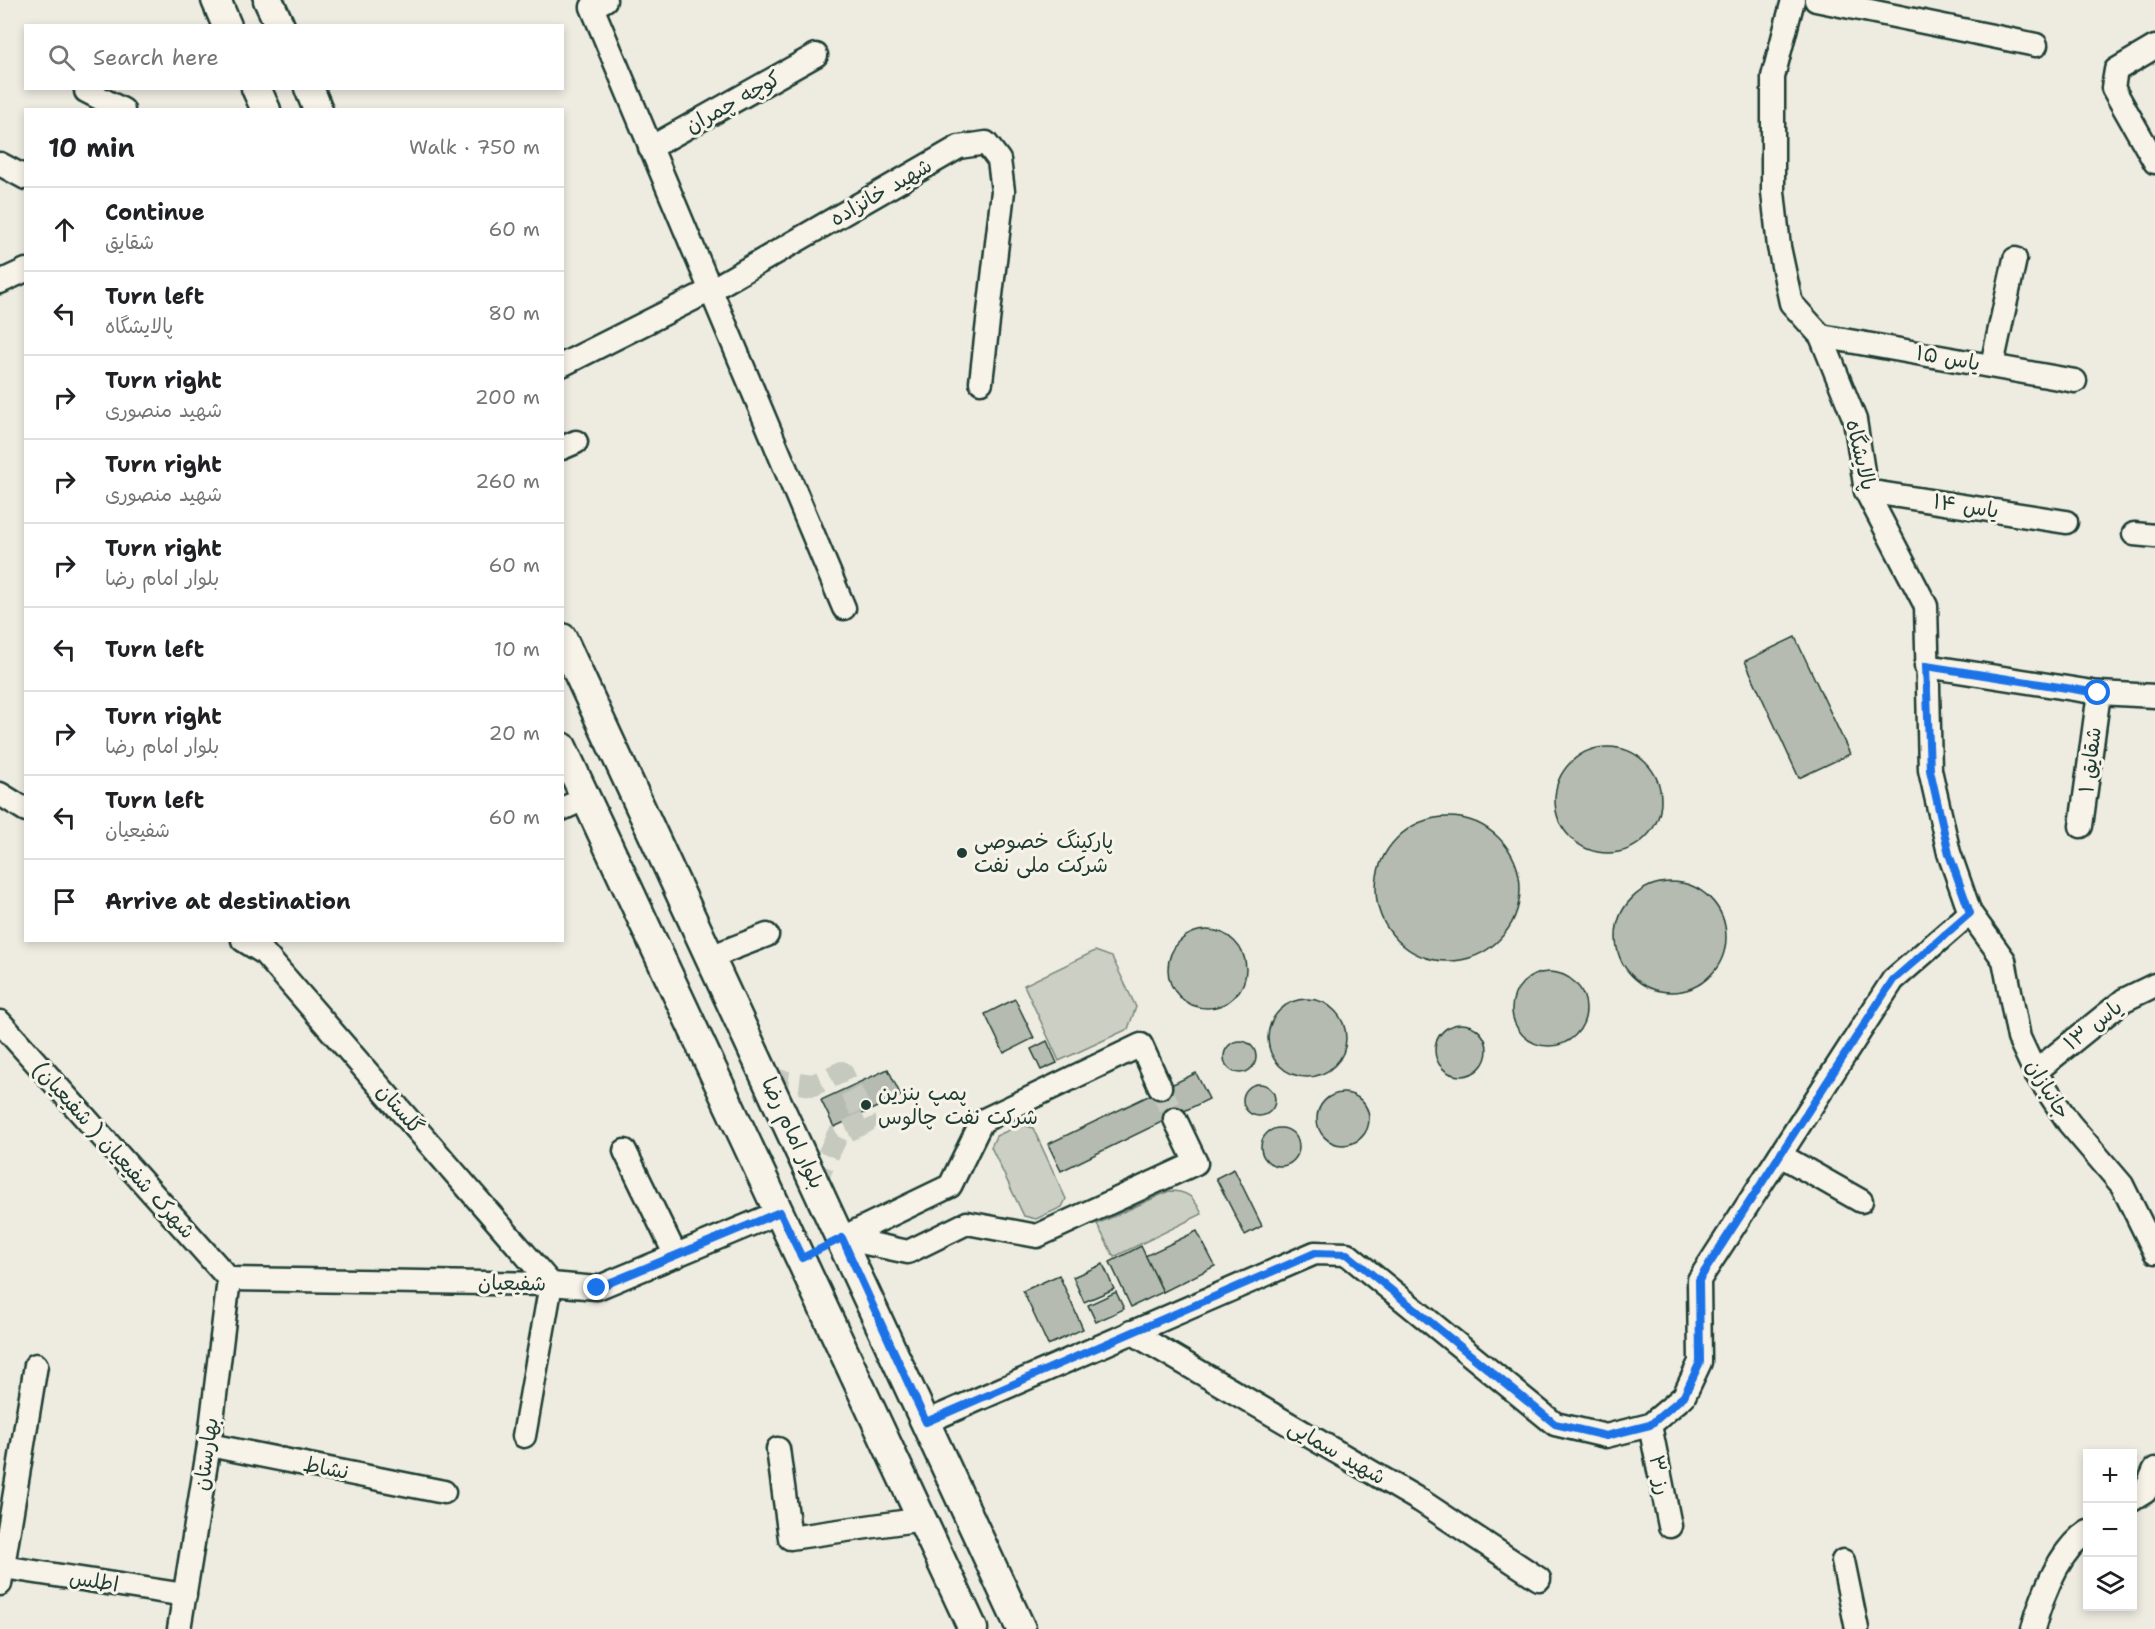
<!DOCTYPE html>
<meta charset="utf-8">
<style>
:root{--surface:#fff;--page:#f6f6f6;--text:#202124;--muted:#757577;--line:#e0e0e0}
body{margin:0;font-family:"Shantell Sans","Playpen Sans Arabic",sans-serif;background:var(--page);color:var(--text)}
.controls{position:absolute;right:18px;bottom:18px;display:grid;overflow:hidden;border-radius:0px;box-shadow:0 3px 9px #0003}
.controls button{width:54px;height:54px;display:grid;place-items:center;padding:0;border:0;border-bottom:2px solid var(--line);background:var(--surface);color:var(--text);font:30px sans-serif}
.stop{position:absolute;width:18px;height:18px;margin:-14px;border:4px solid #1a73e8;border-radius:50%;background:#fff}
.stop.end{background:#1a73e8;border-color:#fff;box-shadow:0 2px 6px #0008}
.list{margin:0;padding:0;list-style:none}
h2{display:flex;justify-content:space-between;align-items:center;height:78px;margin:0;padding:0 24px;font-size:26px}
h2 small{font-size:20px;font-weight:400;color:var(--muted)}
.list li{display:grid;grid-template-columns:39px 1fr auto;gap:18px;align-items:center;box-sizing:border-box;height:84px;padding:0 24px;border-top:2px solid var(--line)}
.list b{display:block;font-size:22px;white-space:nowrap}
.list p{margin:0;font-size:20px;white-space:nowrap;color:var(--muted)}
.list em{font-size:20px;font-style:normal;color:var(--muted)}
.icon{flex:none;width:33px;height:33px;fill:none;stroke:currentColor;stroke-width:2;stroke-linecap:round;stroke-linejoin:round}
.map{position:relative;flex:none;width:2155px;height:1629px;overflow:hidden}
.search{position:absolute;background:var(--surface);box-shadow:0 3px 9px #0003;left:24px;top:24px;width:540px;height:66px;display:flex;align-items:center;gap:15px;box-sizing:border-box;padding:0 21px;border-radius:0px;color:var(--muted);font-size:22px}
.panel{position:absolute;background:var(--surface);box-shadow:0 3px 9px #0003;left:24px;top:108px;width:540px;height:834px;border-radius:0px}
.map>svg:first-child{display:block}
.green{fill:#cccfc4;stroke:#76867c;stroke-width:1.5}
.building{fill:#b5bbb0;stroke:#1f3d34;stroke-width:1.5}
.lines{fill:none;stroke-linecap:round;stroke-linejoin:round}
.minor-tunnel{stroke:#c5c9be;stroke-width:22;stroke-dasharray:22 11;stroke-linecap:butt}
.minor-casing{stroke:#1f3d34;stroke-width:27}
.major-casing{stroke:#1f3d34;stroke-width:33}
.minor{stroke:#f7f3e8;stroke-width:22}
.major{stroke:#f7f3e8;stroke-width:28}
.route{stroke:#1a73e8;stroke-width:8}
.poi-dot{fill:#1f3d34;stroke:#f7f3e8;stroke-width:2}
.labels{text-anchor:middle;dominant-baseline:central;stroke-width:6;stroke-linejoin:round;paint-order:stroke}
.street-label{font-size:21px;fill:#1f3d34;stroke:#f7f3e8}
.poi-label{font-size:21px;fill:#1f3d34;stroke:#f7f3e8;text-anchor:start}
</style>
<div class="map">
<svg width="2155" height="1629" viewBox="0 0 2155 1629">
<rect width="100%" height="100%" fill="#eeece1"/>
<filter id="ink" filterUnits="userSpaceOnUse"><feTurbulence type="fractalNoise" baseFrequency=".0167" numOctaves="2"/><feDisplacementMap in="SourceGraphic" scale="12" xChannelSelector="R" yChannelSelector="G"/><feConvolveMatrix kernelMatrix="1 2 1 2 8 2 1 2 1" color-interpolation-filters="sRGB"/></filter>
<g filter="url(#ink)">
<g class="green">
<path d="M 1095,951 L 1112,957 L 1136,1007 L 1128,1029 L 1059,1061 L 1024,985 Z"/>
<path d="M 1022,1124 L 1033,1128 L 1066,1199 L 1062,1207 L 1036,1219 L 1024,1216 L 991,1147 L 996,1136 Z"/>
<path d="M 1169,1191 C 1188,1191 1194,1197 1202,1214 L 1114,1257 L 1097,1224 Z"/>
</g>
<g class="building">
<path d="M 1795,637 L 1850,754 L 1799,778 L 1745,661 Z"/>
<circle cx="1608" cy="800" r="53"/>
<circle cx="1448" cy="889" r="72"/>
<circle cx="1671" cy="937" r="55"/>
<circle cx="1207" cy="969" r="39"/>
<circle cx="1549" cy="1009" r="37"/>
<circle cx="1307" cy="1038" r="39"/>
<path d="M 1015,999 L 1034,1038 L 1004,1053 L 985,1014 Z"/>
<circle cx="1461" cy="1050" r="26"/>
<path d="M 1047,1041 L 1057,1063 L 1041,1070 L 1031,1049 Z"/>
<circle cx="1240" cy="1057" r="16"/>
<path d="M 888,1069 L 901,1096 L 834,1127 L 821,1100 Z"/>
<path d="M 1196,1073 L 1209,1099 L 1061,1171 L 1048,1144 Z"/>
<circle cx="1259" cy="1100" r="16"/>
<circle cx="1343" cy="1119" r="26"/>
<circle cx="1280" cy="1147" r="19"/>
<path d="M 1234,1169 L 1262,1226 L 1245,1235 L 1216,1178 Z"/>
<path d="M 1197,1231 L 1215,1266 L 1163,1292 L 1145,1256 Z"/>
<path d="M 1141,1246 L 1163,1292 L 1131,1307 L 1110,1262 Z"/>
<path d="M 1103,1264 L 1114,1289 L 1084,1302 L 1073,1277 Z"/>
<path d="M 1059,1275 L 1083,1329 L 1048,1345 L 1023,1291 Z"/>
<path d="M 1116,1292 L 1124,1309 L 1096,1322 L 1088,1305 Z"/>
</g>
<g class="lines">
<g class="minor-tunnel">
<path d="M 767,1079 L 813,1085 L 842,1072 L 863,1116 L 866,1122 L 837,1136 L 816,1181"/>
<path d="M 1160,1087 L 1175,1119"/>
</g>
<g class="minor-casing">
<g id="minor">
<path d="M 605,0 L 592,7 L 844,608"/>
<path d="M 1793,0 L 1773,77 L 1773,192 L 1779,247 L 1791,303 L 1821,336 L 1855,420 L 1866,491 L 1926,606 L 1930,770 L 1949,853 L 1970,913 L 2004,960 L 2019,1038 L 2035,1072 L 2069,1123 L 2122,1185 L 2155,1252"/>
<path d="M 1816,0 L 2036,45"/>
<path d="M 2155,47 L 2116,70 L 2113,88 L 2155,162"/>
<path d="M 86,91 L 123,110"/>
<path d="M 650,148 L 816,55"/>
<path d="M 0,164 L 26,178"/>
<path d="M 0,282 L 26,270"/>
<path d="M 1821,336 L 2075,381"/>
<path d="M 562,365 L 711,290 L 959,147 L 986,143 L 999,160 L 1003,191 L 981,382"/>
<path d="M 1992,365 L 2015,259"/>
<path d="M 562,448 L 576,442"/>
<path d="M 1866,491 L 2066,522"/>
<path d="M 2134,534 L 2155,536"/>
<path d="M 1926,666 L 2099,693 L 2155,696"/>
<path d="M 0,794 L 26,810"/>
<path d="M 562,809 L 586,798"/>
<path d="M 2081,826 L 2099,693"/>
<path d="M 243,940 L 264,953 L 551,1284 L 524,1436"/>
<path d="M 710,957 L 767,935"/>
<path d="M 0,1022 L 229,1279"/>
<path d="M 2035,1072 L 2124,1000 L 2155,985"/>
<path d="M 1160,1087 L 1141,1045 L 982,1121 L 950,1186 L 842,1238 L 908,1252 L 967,1223 L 1037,1236 L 1196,1163 L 1175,1119"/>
<path d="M 625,1151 L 676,1256"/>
<path d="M 1780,1155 L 1861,1201"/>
<path d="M 229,1279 L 551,1284 L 597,1288 L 780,1212"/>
<path d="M 1131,1332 L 1421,1501 L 1539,1579"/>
<path d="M 926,1422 L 1315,1253 L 1347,1254 L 1555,1424 L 1606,1436 L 1650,1425 L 1684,1396 L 1700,1362 L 1699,1280 L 1893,980 L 1970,913"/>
<path d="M 1650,1425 L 1670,1526"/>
<path d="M 209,1445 L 444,1492"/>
<path d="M 778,1449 L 790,1538 L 923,1519"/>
<path d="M 2132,1500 L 2145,1492 L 2155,1469"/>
<path d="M 1843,1561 L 1857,1629"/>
<path d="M 3,1567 L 185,1595"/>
<path d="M 0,1584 L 36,1365"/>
<path d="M 179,1629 L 209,1445 L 229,1279"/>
<path d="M 2033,1629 C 2042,1596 2058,1551 2088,1531"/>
</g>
</g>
<g class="major-casing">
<g id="major">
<path d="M 216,0 L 227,26"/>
<path d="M 268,0 L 280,26"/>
<path d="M 256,88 L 266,110"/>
<path d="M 309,88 L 318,110"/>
<path d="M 562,638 L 1021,1629"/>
<path d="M 562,747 L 973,1629"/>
</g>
</g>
<use href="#minor" class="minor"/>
<use href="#major" class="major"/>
</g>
</g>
<g class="lines" filter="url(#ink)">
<path class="route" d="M 597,1288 L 780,1212 L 802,1258 L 842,1238 L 926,1422 L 1315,1253 L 1347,1254 L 1555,1424 L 1606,1436 L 1650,1425 L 1684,1396 L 1700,1362 L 1699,1280 L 1893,980 L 1970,913 L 1949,854 L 1930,770 L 1926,666 L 2098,693"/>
</g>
<g class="poi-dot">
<circle cx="962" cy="853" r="6"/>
<circle cx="866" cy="1105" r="6"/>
</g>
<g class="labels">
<g class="street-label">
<text transform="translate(733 102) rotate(-29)">کوچه چمران</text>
<text transform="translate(881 192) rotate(-30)">شهید خانزاده</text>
<text transform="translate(1948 358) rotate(10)">یاس ۱۵</text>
<text transform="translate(1861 455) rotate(77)">پالایشگاه</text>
<text transform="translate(1966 506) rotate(9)">یاس ۱۴</text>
<text transform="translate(2090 760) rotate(-83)">شقایق ۱</text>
<text transform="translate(2093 1025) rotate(-38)">یاس ۱۳</text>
<text transform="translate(2048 1089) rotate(59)">جانبازان</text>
<text transform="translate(400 1109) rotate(49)">گلستان</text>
<text transform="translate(793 1133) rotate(65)">بلوار امام رضا</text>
<text transform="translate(114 1150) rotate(48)">شهرک شفیعیان ( شفیعیان)</text>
<text transform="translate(512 1283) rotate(1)">شفیعیان</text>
<text transform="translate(1337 1452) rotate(30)">شهید سمایی</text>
<text transform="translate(206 1454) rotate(-82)">بهارستان</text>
<text transform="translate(326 1468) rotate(11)">نشاط</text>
<text transform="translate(1660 1475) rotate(79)">رز ۳</text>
<text transform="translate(94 1581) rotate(9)">اطلس</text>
</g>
<g class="poi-label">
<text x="974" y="841">پارکینگ خصوصی<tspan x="974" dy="24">شرکت ملی نفت</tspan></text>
<text x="878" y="1093">پمپ بنزین<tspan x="878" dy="24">شرکت نفت چالوس</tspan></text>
</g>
</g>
</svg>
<div class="controls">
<button>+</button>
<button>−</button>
<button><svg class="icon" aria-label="layers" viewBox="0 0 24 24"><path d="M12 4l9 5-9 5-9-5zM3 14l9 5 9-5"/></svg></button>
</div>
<div class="stop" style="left:2098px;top:693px"></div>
<div class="stop end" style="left:597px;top:1288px"></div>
<div class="search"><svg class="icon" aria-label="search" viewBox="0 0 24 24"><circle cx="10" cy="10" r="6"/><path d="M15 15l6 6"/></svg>Search here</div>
<section class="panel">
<h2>10 min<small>Walk · 750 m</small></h2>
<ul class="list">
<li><svg class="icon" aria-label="ahead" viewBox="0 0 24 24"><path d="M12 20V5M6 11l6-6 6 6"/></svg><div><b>Continue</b><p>شقایق</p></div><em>60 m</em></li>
<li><svg class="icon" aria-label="left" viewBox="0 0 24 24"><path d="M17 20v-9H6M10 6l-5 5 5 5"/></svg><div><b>Turn left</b><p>پالایشگاه</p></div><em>80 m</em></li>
<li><svg class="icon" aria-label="right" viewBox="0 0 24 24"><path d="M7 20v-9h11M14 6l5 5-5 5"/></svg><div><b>Turn right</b><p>شهید منصوری</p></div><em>200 m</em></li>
<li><svg class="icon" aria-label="right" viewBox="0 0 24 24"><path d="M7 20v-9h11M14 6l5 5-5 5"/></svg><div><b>Turn right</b><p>شهید منصوری</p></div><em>260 m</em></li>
<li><svg class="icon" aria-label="right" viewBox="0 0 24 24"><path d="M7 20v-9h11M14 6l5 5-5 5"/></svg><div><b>Turn right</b><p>بلوار امام رضا</p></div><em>60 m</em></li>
<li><svg class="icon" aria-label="left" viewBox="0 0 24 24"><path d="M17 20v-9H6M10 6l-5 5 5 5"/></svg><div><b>Turn left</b></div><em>10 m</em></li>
<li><svg class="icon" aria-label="right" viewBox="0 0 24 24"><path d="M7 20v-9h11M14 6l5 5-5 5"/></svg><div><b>Turn right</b><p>بلوار امام رضا</p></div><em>20 m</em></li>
<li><svg class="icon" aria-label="left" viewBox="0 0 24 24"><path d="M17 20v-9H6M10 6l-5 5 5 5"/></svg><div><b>Turn left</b><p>شفیعیان</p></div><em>60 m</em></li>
<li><svg class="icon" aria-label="arrive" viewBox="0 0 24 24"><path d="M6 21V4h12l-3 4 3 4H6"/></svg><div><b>Arrive at destination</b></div></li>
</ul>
</section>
</div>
